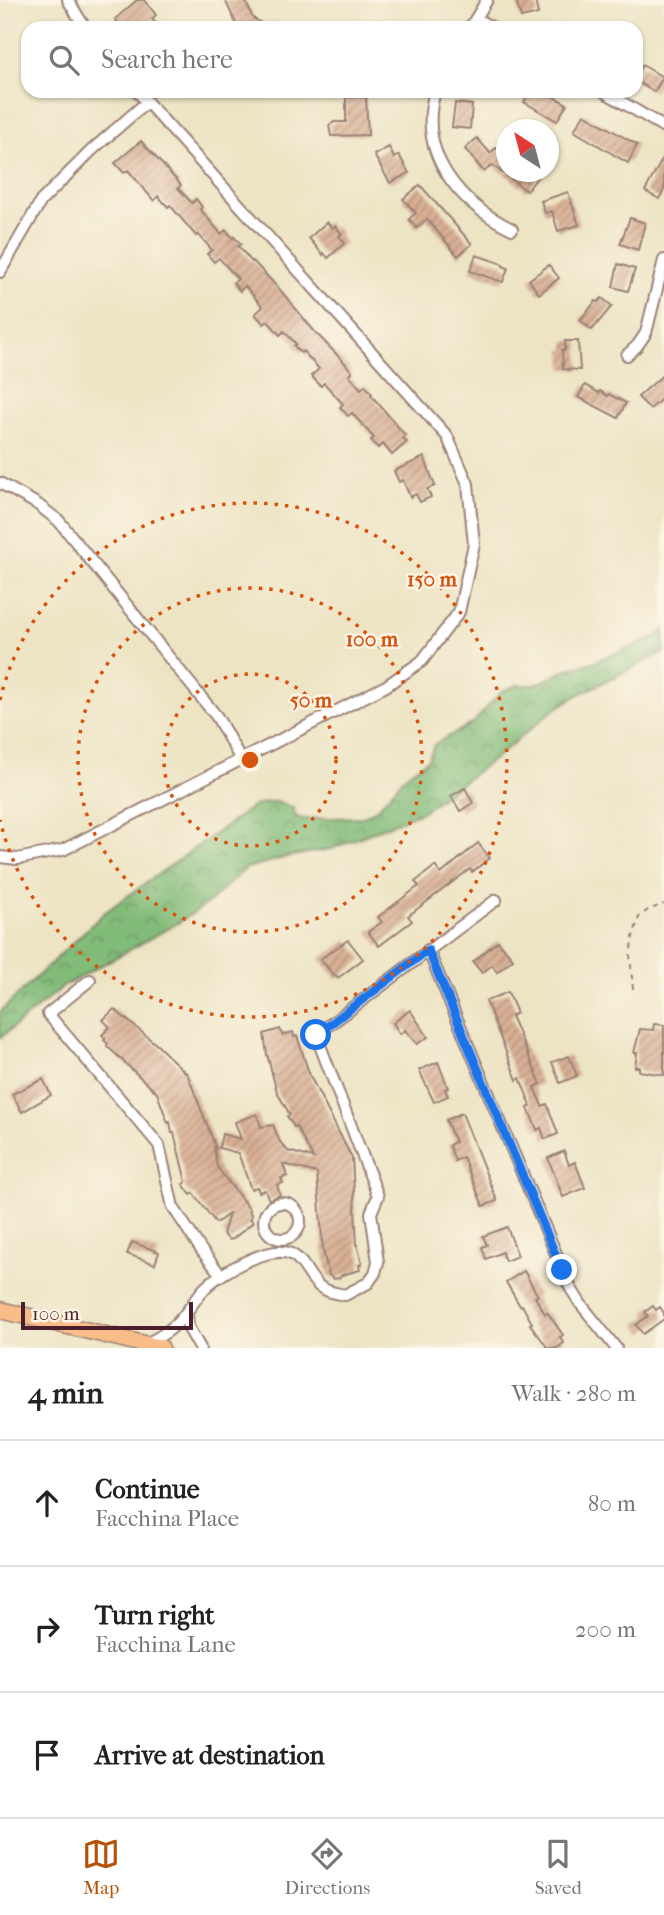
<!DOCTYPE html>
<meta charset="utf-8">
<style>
:root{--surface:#fff;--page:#f6f6f6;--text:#222;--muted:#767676;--line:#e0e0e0;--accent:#b45309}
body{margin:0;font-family:"IM FELL French Canon",serif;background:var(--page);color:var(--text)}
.compass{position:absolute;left:496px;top:119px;width:63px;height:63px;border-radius:50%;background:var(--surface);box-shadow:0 2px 5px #0004;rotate:324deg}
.scale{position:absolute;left:21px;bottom:18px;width:172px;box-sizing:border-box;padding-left:7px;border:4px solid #4a1f2b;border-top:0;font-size:19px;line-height:24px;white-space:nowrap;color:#4a1f2b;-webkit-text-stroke:5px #fcf5e5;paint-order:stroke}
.stop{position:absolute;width:21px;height:21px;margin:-16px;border:5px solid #1a73e8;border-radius:50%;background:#fff}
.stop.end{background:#1a73e8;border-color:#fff;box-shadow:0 2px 7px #0008}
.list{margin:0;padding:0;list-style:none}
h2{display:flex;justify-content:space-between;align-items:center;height:91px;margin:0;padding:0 28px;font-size:30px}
h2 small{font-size:23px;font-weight:400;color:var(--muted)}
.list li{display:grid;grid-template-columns:46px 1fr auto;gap:21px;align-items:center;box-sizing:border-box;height:126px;padding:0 28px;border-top:2px solid var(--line)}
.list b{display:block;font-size:26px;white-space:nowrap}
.list p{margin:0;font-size:23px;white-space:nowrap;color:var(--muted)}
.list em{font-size:23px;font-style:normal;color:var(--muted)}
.icon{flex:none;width:38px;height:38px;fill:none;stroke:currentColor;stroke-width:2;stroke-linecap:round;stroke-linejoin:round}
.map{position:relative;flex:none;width:664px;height:1348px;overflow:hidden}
.search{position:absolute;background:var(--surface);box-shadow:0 2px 5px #0004;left:21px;right:21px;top:21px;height:77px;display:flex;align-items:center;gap:18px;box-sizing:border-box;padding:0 24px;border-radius:21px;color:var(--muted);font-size:26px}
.sheet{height:469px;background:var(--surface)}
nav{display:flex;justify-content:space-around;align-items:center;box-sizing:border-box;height:98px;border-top:2px solid var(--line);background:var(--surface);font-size:19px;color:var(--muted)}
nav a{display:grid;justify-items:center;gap:4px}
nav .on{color:var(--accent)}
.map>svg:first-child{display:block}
.forest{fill:url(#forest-crowns);stroke:#666e52;stroke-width:2}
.building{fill:url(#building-hatch)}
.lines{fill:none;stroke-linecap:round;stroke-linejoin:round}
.minor-casing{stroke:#9c8278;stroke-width:14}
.primary-casing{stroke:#9c8278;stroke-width:19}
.path{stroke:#9c8278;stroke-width:2;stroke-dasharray:5 5;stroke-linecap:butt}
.minor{stroke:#fff;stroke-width:10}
.primary{stroke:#f8bd89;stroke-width:16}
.route{stroke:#1a73e8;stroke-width:9}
.ring{fill:none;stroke:#d8530f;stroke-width:3.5;stroke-dasharray:3.5 7}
.centre{fill:#d8530f;stroke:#fcf5e5;stroke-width:3.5}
.ring-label{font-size:21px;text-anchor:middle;font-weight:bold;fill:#d8530f;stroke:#fcf5e5;stroke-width:5;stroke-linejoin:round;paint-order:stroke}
</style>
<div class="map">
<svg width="664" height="1348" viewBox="0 0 664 1348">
<defs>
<pattern id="forest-crowns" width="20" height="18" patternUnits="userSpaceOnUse" patternTransform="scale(1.75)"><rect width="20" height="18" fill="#82bc79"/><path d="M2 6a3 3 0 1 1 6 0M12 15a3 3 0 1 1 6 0" fill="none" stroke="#6c9863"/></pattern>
<pattern id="building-hatch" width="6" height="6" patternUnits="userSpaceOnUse" patternTransform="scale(1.75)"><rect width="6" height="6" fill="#d9b095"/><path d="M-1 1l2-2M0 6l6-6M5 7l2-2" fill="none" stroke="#b28f7a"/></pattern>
</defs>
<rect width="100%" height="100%" fill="#fcf5e5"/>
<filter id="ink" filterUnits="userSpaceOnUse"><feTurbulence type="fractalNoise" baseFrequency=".0143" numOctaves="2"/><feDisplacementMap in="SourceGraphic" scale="14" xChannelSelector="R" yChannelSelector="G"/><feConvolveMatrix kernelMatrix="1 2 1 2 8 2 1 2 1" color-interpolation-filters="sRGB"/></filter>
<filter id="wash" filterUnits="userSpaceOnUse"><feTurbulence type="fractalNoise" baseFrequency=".00686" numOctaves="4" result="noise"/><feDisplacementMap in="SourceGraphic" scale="28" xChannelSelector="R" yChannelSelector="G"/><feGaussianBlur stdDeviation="1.57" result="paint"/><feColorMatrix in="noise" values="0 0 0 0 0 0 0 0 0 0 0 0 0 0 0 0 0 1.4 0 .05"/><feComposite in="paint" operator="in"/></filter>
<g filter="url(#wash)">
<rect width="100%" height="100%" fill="#ede4c4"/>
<path class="forest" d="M 664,629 L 664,652 L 576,696 L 552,711 L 494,759 L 421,812 L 331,849 L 287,857 L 246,868 L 207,904 L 178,923 L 64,986 L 0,1038 L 0,1012 L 104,913 L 254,806 C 271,800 276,800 293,808 L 295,816 L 302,819 L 363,817 L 378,808 L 405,776 L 428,759 L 435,744 L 473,723 L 502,691 L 517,685 L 535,685 L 568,669 L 596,661 L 651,639 L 662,632 Z"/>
<g id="blocks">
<g class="building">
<path d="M 137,0 L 144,0 L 156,15 L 152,19 L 160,28 L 123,28 L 115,19 Z"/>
<path d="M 225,0 L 245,0 L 253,18 L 269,28 L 238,28 Z"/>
<path d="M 516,0 L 535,0 L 538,14 L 521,18 Z"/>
<path d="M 642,65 L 663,77 L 654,92 L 636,81 L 636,76 Z"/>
<path d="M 530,91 L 543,91 L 567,104 L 557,121 L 524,102 Z"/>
<path d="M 346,97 L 366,97 L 368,135 L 331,136 L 329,126 L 334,122 L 346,122 Z"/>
<path d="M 455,103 L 472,105 L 470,129 L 452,127 Z"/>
<path d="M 584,114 L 637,145 L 628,163 L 574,131 Z"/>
<path d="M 477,138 L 490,153 L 496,148 L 507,160 L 507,172 L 532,172 L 538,176 L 527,191 L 492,165 L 484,172 L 465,149 Z"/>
<path d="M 141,141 L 181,185 L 178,188 L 192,203 L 196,199 L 202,207 L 200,209 L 221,234 L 226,230 L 233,238 L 234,237 L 241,244 L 238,246 L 252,262 L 253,261 L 281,291 L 315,332 L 344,362 L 352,372 L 349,375 L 361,389 L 365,385 L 372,394 L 371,395 L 405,435 L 403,438 L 407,442 L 392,455 L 383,444 L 378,448 L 371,440 L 374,438 L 352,413 L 348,416 L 340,407 L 343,404 L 324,383 L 321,386 L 311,376 L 319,369 L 303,351 L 301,353 L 294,346 L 296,344 L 284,331 L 280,335 L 268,321 L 264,324 L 255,314 L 263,307 L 245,286 L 240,291 L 233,283 L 238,279 L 219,258 L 214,262 L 207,254 L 212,250 L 198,234 L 196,236 L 170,205 L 168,207 L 158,196 L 154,201 L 128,170 L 124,173 L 115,163 Z"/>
<path d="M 389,147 L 394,158 L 399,155 L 409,173 L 390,183 L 374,155 Z"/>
<path d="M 664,156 L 664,190 L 659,199 L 645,191 Z"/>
<path d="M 420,185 L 472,244 L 458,256 L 427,219 L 417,228 L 409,219 L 416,213 L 403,199 Z"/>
<path d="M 568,192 L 579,225 L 558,231 L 552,211 L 545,213 L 541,201 Z"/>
<path d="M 630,218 L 645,223 L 638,250 L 620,244 Z"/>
<path d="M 327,222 L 332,228 L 335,226 L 342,234 L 339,236 L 345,243 L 328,258 L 324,253 L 323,255 L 309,238 Z"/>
<path d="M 476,255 L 503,264 L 503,266 L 508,268 L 503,282 L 470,271 Z"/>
<path d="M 618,264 L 635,269 L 628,291 L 613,287 Z"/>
<path d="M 549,265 L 559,278 L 539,294 L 529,280 Z"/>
<path d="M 602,298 L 612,306 L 592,330 L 580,320 L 596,301 L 598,302 Z"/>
<path d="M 565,341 L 578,341 L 580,370 L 563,369 L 562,350 L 565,350 Z"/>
<path d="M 664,374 L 664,397 L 650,409 L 638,397 Z"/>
<path d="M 585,385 L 599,393 L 600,391 L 608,396 L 609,394 L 626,403 L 618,418 L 578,397 Z"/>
<path d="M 424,457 L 435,486 L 427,489 L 431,497 L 420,502 L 416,494 L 410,497 L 403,480 L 399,482 L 394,471 Z"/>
<path d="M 465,788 L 473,803 L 460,811 L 451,796 Z"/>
<path d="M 478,843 L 490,858 L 472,872 L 470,869 L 408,916 L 412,921 L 379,946 L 368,932 L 382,922 L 378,917 L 419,886 L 415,882 L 435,866 L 441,874 Z"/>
<path d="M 348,940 L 363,959 L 338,978 L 337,976 L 336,977 L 320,959 Z"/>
<path d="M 498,941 L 513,959 L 497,972 L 492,965 L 482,973 L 473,962 Z"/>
<path d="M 508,992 L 517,1013 L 511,1016 L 541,1084 L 534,1087 L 542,1106 L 547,1104 L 558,1134 L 545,1139 L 541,1128 L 537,1130 L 528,1108 L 531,1106 L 520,1078 L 517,1080 L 486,1001 Z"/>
<path d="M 114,1009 L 157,1045 L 186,1073 L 187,1073 L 216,1148 L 214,1147 L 217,1167 L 250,1210 L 249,1211 L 252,1216 L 250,1218 L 253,1222 L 233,1239 L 229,1240 L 223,1234 L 229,1214 L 216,1223 L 193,1193 L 191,1195 L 183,1184 L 186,1182 L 174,1133 L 172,1133 L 170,1122 L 168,1123 L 157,1093 L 107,1046 L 108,1044 L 104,1040 L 106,1038 L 102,1035 L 110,1027 L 103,1020 Z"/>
<path d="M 410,1010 L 428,1037 L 417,1044 L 405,1030 L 400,1034 L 393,1023 Z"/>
<path d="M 654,1024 L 664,1025 L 664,1075 L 639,1071 L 639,1067 L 635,1067 L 637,1053 L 634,1053 L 640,1029 L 653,1030 Z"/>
<path d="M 280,1029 L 282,1035 L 293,1032 L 294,1037 L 297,1036 L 310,1076 L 352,1158 L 357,1244 L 362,1264 L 359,1265 L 360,1270 L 342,1275 L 339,1278 L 334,1279 L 329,1275 L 323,1251 L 317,1173 L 283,1164 L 287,1176 L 281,1178 L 283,1183 L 277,1185 L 280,1195 L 269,1200 L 265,1190 L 259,1192 L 257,1187 L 251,1189 L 238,1153 L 219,1148 L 222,1134 L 241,1139 L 235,1122 L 257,1114 L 261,1127 L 273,1125 L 280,1142 L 288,1151 L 313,1158 L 296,1126 L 294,1127 L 287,1116 L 290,1115 L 277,1092 L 267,1054 L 264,1034 Z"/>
<path d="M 569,1056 L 577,1076 L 560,1083 L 552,1062 Z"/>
<path d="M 438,1062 L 448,1088 L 445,1089 L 448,1096 L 434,1102 L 419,1070 Z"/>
<path d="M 43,1079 L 51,1095 L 22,1112 L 12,1094 Z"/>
<path d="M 462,1113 L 497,1201 L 483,1206 L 463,1157 L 455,1161 L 449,1145 L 455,1142 L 446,1120 Z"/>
<path d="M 564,1151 L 569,1165 L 575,1162 L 585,1188 L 563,1197 L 548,1158 Z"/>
<path d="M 507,1227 L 518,1256 L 505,1261 L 502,1252 L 486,1259 L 482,1247 L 487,1245 L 483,1236 Z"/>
<path d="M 132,1242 L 159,1252 L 155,1264 L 127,1254 Z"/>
<path d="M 524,1271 L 538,1296 L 535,1297 L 545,1314 L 547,1312 L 563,1335 L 560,1337 L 564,1343 L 557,1348 L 548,1348 L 530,1324 L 532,1323 L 522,1305 L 520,1306 L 506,1282 Z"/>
<path d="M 653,1306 L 656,1310 L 660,1307 L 664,1313 L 664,1319 L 643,1334 L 636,1325 L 648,1316 L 645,1312 Z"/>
</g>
</g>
</g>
<g filter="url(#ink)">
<use href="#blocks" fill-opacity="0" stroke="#9c8278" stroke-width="2"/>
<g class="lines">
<g class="minor-casing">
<g id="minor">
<path d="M 68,0 L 85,28"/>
<path d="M 476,19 L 493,28"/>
<path d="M 470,28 L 487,0"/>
<path d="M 435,91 C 417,153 458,203 512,229"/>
<path d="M 603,91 L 664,127"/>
<path d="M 0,272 L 41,201 L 92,150 L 147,102"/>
<path d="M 627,355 L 637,346 L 646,333 L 664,260"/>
<path d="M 0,483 L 37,504 L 59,521 L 217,717 L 241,760"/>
<path d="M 0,857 L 17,859 L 63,850 L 386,686 L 422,661 L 459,612 L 474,544 L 468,484 L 447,436 L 137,91"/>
<path d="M 428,950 L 570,1287 L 580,1303 L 616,1348"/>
<path d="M 90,980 L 48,1014 L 159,1145 L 173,1207 L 202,1251 L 221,1275"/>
<circle cx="282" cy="1221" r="18"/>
<path d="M 187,1312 L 188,1327 L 200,1348"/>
<path d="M 146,1344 C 156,1339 165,1334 174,1326 C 186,1316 193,1301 204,1289 C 218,1273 271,1244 291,1254 C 304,1260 308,1277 319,1286 C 326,1292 336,1293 345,1295 L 368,1283 L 375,1273 L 378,1262 L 371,1213 L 378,1196 L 316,1035 L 496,900"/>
</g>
</g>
<g class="primary-casing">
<path id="primary" d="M 0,1310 L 161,1348"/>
</g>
<path class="path" d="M 633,989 L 630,955 L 633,937 L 639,917 L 648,910 L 664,904"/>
<use href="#minor" class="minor"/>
<use href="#primary" class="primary"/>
</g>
</g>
<g class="lines" filter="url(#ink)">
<path class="route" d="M 316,1035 L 428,950 L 562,1270"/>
</g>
<g class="ring">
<circle cx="250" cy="760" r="86"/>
<circle cx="250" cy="760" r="172"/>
<path d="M0 700A257 257 0 1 1 0 820"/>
</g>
<circle cx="250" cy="760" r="10" class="centre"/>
<g class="ring-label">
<text x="432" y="586">150 m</text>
<text x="372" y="646">100 m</text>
<text x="311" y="707">50 m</text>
</g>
</svg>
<svg class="compass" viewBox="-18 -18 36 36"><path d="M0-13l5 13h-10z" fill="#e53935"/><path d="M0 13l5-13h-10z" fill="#767676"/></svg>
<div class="scale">100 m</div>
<div class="stop" style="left:316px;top:1035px"></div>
<div class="stop end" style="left:562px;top:1270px"></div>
<div class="search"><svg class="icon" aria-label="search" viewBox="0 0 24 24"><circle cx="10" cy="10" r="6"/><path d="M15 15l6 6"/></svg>Search here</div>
</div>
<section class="sheet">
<h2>4 min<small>Walk · 280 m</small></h2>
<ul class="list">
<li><svg class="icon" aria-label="ahead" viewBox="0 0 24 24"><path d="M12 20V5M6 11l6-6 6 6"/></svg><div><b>Continue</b><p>Facchina Place</p></div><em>80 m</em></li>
<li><svg class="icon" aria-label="right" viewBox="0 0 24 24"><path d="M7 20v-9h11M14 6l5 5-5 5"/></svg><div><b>Turn right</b><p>Facchina Lane</p></div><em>200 m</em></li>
<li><svg class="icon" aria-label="arrive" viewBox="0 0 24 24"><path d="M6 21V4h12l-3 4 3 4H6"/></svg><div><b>Arrive at destination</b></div></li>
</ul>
</section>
<nav>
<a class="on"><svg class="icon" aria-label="map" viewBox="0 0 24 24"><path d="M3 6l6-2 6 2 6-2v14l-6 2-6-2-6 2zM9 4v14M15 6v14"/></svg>Map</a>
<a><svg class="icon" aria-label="directions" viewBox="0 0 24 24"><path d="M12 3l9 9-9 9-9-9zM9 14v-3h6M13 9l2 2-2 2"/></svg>Directions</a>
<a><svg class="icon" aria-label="saved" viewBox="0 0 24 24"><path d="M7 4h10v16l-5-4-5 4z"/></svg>Saved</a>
</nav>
